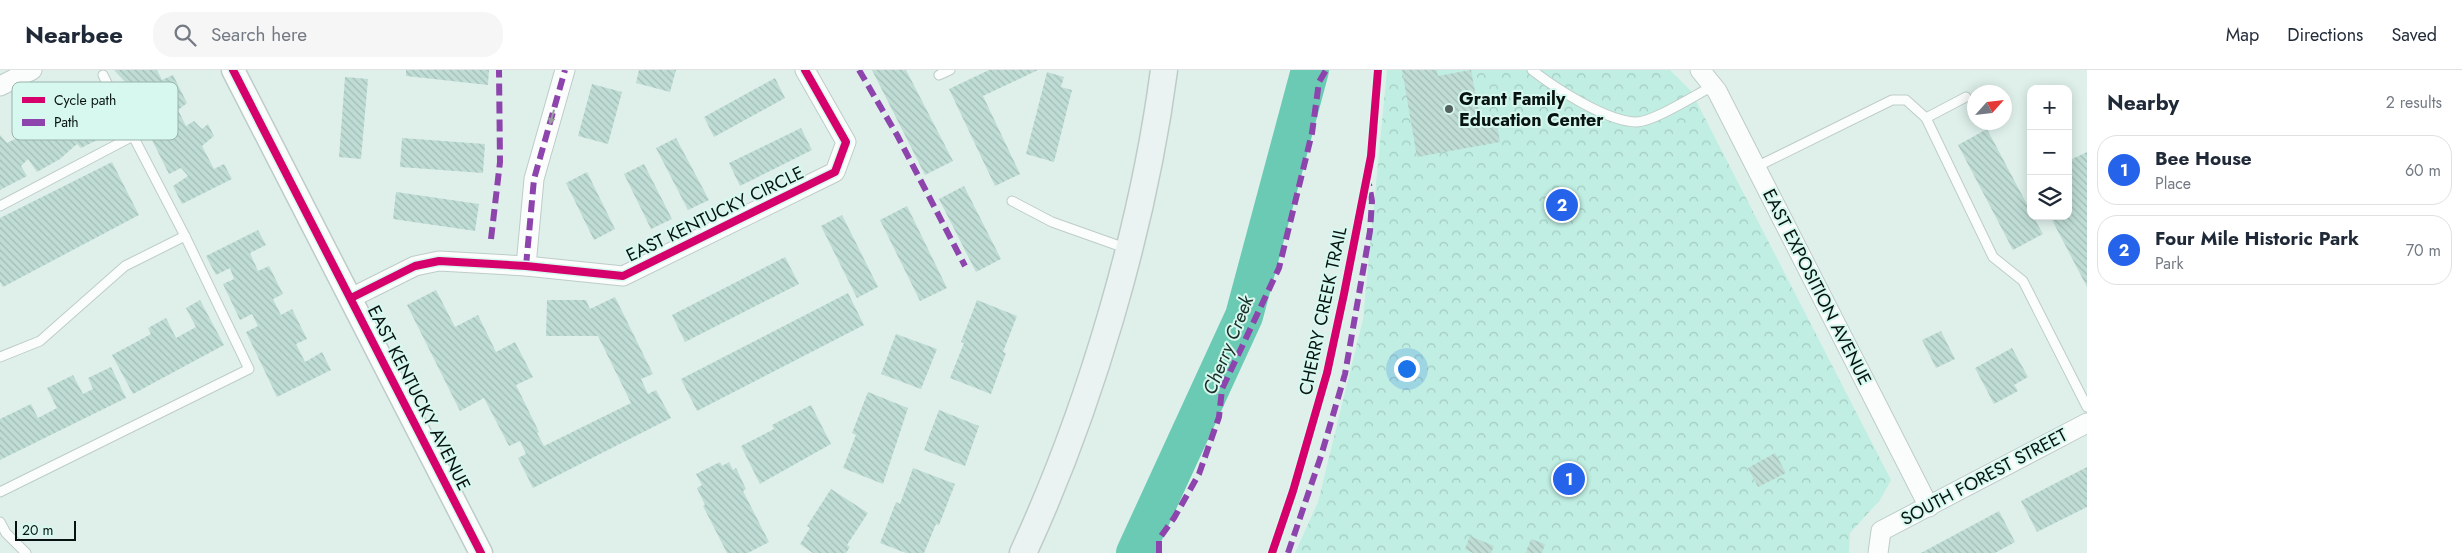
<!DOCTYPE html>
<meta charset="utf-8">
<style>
:root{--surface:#fff;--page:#f6f6f7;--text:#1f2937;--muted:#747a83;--line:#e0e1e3;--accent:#2563eb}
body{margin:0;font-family:Jost,sans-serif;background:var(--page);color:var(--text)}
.controls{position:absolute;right:15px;top:15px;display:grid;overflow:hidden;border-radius:10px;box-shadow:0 2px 12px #0003}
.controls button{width:45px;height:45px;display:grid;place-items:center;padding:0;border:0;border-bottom:1px solid var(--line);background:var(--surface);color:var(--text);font:25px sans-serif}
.compass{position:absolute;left:1967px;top:15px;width:45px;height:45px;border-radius:50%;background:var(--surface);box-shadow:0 2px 12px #0003;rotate:63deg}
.scale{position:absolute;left:15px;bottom:12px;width:61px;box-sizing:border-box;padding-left:5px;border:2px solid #071310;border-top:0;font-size:14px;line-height:18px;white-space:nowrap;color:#071310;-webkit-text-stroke:4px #d7f8ee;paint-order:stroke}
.you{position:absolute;left:1406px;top:298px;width:18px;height:18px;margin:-12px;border:4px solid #fff;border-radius:50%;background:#1a73e8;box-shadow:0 0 0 8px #1a73e833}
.badge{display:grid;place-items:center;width:32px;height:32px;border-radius:50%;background:var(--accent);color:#fff;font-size:16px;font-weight:700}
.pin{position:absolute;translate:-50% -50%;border:2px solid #fff;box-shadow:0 1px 5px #0006}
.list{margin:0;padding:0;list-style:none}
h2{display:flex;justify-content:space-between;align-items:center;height:65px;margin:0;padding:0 20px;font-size:21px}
h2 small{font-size:16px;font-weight:400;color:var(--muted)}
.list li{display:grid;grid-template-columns:32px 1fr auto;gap:15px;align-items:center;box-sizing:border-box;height:70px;margin:0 10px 10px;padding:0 10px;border:1px solid var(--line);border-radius:20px}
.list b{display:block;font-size:19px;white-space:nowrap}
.list p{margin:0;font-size:16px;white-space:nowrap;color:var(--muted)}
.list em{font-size:16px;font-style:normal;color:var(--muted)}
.icon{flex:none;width:28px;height:28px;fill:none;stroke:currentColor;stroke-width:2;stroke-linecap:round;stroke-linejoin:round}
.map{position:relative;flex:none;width:2087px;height:483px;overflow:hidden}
header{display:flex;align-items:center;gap:30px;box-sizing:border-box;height:70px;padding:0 25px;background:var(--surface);border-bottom:1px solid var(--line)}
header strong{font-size:24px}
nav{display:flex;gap:28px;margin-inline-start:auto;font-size:18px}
.search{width:350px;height:45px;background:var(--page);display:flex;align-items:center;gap:12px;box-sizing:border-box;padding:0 18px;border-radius:20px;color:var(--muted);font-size:19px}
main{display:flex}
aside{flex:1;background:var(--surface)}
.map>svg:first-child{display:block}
.park{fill:url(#park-crowns)}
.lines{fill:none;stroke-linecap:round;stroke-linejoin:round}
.river{stroke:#6bcab4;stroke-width:38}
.building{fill:url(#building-back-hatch)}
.service-casing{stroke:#beccc8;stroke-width:11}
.minor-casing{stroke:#beccc8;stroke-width:21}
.tertiary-casing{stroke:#beccc8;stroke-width:25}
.secondary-casing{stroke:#beccc8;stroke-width:29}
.service{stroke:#fafdfc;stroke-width:9}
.minor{stroke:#fafdfc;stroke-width:19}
.tertiary{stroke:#fafdfc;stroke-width:22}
.secondary{stroke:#eaf3f1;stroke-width:26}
.quiet{stroke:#8e44ad;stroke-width:6;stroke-dasharray:12 6;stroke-linecap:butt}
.cycleway-casing{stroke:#d7f8ee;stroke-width:11}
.cycleway{stroke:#d6006c;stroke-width:8}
.oneway{fill:#999f9e}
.poi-dot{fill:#53605d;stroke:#d7f8ee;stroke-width:2}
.labels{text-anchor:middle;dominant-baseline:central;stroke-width:4;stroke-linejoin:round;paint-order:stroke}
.poi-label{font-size:18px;font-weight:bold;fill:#071310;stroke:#d7f8ee;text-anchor:start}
.street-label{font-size:18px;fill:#071310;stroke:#d7f8ee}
.water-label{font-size:19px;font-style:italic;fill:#192f29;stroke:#d7f8ee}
.key{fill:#d7f8ee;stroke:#99b3ab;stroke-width:1}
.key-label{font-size:14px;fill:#071310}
</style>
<header>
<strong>Nearbee</strong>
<div class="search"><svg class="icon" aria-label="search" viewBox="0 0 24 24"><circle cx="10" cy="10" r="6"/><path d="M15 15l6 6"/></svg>Search here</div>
<nav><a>Map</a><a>Directions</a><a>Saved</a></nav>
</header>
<main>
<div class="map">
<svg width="2087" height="483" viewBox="0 0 2087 483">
<defs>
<pattern id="park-crowns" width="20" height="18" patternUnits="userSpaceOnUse" patternTransform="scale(1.25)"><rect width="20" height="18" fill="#c0eee2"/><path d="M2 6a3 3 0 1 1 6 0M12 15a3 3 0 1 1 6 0" fill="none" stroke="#a4cbc1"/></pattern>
<pattern id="building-back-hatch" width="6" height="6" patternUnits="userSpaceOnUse" patternTransform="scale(1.25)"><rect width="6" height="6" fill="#bfddd5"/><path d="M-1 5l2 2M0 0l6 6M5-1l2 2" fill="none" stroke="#a3bdb6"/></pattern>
</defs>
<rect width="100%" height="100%" fill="#dff0eb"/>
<path class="park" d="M 1387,0 L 1670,0 L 1691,21 L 1891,410 L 1880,430 L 1850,463 L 1849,483 L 1295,483 L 1318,432 L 1363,249 Z"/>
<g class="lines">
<path class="river" d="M 1135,483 L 1244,246 L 1310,0"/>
</g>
<g class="building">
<path d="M 114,0 L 157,0 L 162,10 L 173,5 L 187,33 L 178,40 L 186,56 L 194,51 L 202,59 L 208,54 L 214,66 L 202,76 L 214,99 L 224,94 L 232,109 L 182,134 L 173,116 L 188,106 L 181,98 L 169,104 L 152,70 L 159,66 L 155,57 L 145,61 L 126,25 L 132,19 Z"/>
<path d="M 406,0 L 489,0 L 488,15 L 406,6 Z"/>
<path d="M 639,0 L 676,0 L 670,22 L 636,13 Z"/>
<path d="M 872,0 L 906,0 L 953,91 L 925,105 Z"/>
<path d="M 989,0 L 1038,0 L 983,26 L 1020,104 L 995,116 L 949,19 Z"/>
<path d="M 1402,0 L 1437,0 L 1438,6 L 1471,0 L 1480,48 L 1495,45 L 1500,72 L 1417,87 Z"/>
<path d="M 1047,2 L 1064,7 L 1061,17 L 1072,20 L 1054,92 L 1026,84 Z"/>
<path d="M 345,7 L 368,9 L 361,89 L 339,87 Z"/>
<path d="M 775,8 L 785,28 L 714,67 L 704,47 Z"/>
<path d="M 592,14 L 622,22 L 608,74 L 578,66 Z"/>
<path d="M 73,15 L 101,68 L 81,78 L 77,74 L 60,89 L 37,102 L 28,89 L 21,96 L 27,106 L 0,120 L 0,65 L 7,73 L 23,65 L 18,55 L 46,41 L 52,51 L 68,42 L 58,23 Z"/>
<path d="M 801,58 L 812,80 L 740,116 L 729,93 Z"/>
<path d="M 1987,59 L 2031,142 L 2031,146 L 2033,146 L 2043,164 L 2013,180 L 1958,75 Z"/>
<path d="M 402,68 L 485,74 L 483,103 L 400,97 Z"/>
<path d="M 676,68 L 709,130 L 688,140 L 656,78 Z"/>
<path d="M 2087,82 L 2087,217 L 2050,146 L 2068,146 L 2068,91 Z"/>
<path d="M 112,92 L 139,145 L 3,217 L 0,212 L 0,148 Z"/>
<path d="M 644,94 L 672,149 L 651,159 L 624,104 Z"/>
<path d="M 587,102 L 615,159 L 594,170 L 566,113 Z"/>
<path d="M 964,116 L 1001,189 L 976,202 L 939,129 Z"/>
<path d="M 396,122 L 479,134 L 475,161 L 393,149 Z"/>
<path d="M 907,136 L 947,218 L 920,231 L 880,150 Z"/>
<path d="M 842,145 L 878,217 L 857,228 L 821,156 Z"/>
<path d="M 258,160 L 266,175 L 250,183 L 258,201 L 269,196 L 283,224 L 273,229 L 281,245 L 292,239 L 307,269 L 296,274 L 305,292 L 322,282 L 331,300 L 277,327 L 246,262 L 258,256 L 252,244 L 240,250 L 223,214 L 234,209 L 230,198 L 216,205 L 206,186 Z"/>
<path d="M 785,187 L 799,214 L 685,272 L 672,245 Z"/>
<path d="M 436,220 L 455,257 L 478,245 L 496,282 L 515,272 L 533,307 L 516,315 L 539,362 L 537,363 L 544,376 L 631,333 L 598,266 L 546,266 L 547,230 L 586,230 L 590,239 L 615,227 L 653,304 L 641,309 L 648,324 L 656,320 L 671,348 L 533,418 L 518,388 L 526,384 L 520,371 L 509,376 L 484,328 L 460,341 L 407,235 Z"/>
<path d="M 848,223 L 864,255 L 697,341 L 681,309 Z"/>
<path d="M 200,230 L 224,275 L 133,324 L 112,285 L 151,264 L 148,258 L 166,248 L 176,268 L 196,257 L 186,238 Z"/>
<path d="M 977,230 L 1017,246 L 1003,282 L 1006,283 L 991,324 L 950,308 L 964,273 L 961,272 Z"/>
<path d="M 1941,261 L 1955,289 L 1936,298 L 1922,270 Z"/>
<path d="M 896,264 L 937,279 L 921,319 L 881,304 Z"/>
<path d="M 2012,278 L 2028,307 L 2014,315 L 2018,321 L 1994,334 L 1975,298 Z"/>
<path d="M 111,297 L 126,328 L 0,390 L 0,349 L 31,334 L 38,348 L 57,338 L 47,318 L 73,305 L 83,324 L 93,319 L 88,308 Z"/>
<path d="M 868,322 L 908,338 L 883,414 L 843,398 L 856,365 L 852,363 Z"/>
<path d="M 811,335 L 831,374 L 760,414 L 741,376 L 774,359 L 772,355 Z"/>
<path d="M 939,340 L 979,356 L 965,396 L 924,380 Z"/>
<path d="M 1775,383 L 1786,403 L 1758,417 L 1748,398 Z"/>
<path d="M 720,392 L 722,396 L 729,392 L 733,400 L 736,398 L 746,419 L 743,421 L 769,472 L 748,483 L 727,483 L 703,436 L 705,435 L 697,418 L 702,415 L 696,404 Z"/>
<path d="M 1562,396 L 1582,404 L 1575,422 L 1555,415 Z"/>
<path d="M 2087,397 L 2087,437 L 2037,462 L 2021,431 Z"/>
<path d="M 913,398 L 955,414 L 939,455 L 936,454 L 924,483 L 906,483 L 880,473 L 896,432 L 900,434 Z"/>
<path d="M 831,419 L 868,443 L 847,475 L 850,477 L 846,483 L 813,483 L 800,474 L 810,458 L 807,456 Z"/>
<path d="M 1999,441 L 2015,472 L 1995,483 L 1921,483 Z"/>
<path d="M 1470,466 L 1494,476 L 1491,483 L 1473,483 L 1465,479 Z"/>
<path d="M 1531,469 L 1545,474 L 1542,483 L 1526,483 Z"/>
</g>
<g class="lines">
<g class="service-casing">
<g id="service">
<path d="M 1532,0 C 1555,18 1607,52 1637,52 C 1655,51 1695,25 1713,16"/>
<path d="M 103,5 L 133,66"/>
<path d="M 939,5 L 950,0"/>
<path d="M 1926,48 L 1966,27"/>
<path d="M 1756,97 L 1892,30 L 1906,30 L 1926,48 L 1993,187 L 2023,211 L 2087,337"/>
<path d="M 1012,131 L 1052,152 L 1128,179"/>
<path d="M 0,136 L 133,66 L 185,166 L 125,196 L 40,271 L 0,287"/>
<path d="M 0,422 L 249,299 L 185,166"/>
<path d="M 0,452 L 6,463 L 26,483"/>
</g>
</g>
<g class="minor-casing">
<g id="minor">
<path d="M 1700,0 L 1717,21 L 1929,437"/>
<path d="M 0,16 L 32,0"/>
<path d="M 526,196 L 534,109 L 565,0"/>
<path d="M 351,228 L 415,196 L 439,191 L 526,196 L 623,206 L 835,102 L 846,72 L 805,0"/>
<path d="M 1878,483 L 1881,461 L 2087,353"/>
</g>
</g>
<g class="tertiary-casing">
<path id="tertiary" d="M 233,0 L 481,483"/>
</g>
<g class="secondary-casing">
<path id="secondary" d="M 1023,483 C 1090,338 1143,159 1164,0"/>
</g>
<use href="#service" class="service"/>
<use href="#minor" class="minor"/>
<use href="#tertiary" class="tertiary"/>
<use href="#secondary" class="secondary"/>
<g class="quiet">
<path d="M 859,0 L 897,65 L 965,196"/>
<path d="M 491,169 L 500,92 L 499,0"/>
<path d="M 526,196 L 534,109 L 565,0"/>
<path d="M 1159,483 L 1159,469 L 1174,448 L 1199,404 L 1219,347 L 1222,319 L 1279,198 L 1312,63 L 1319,12 L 1326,0"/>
<path d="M 1288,483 L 1321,386 L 1345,304 L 1370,161 L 1372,131 L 1369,114"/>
</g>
<g class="cycleway-casing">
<g id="cycleway">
<path d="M 233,0 L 481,483"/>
<path d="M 351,228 L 415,196 L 439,191 L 526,196 L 623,206 L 835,102 L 846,72 L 805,0"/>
<path d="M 1272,483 L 1293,421 L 1327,303 L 1344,224 L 1371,86 L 1378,0"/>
</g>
</g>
<use href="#cycleway" class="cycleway"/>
</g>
<defs><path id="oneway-solid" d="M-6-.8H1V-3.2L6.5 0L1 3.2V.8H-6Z" transform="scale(1.25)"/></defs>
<use class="oneway" href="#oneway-solid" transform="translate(552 47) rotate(106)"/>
<circle class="poi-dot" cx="1449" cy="39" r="5"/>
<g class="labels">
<g class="poi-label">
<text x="1459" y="29">Grant Family<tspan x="1459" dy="21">Education Center</tspan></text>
</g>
<g class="street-label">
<text transform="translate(715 144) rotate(-26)">EAST KENTUCKY CIRCLE</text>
<text transform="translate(1817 217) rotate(63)">EAST EXPOSITION AVENUE</text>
<text transform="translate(1323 241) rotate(-78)">CHERRY CREEK TRAIL</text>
<text transform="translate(419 328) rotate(63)">EAST KENTUCKY AVENUE</text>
<text transform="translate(1984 407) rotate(-28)">SOUTH FOREST STREET</text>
</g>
<g class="water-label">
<text transform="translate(1228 275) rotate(-68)">Cherry Creek</text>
</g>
</g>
<rect x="12" y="12" width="166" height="58" rx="8" class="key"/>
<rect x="22" y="27" width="23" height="6" fill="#d6006c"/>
<rect x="22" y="49" width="23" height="7" fill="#8e44ad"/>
<g class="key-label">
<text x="54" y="35">Cycle path</text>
<text x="54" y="57">Path</text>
</g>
</svg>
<div class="controls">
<button>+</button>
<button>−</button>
<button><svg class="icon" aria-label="layers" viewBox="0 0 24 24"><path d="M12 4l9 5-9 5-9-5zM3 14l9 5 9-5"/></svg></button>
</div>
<svg class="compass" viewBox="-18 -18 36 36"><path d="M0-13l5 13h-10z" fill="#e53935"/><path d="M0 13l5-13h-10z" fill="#747a83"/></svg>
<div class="scale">20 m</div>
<div class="you"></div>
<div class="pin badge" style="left:1569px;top:409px">1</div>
<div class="pin badge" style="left:1562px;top:135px">2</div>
</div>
<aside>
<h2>Nearby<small>2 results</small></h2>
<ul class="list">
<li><span class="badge">1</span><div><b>Bee House</b><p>Place</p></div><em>60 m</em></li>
<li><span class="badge">2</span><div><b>Four Mile Historic Park</b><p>Park</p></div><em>70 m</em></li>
</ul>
</aside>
</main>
